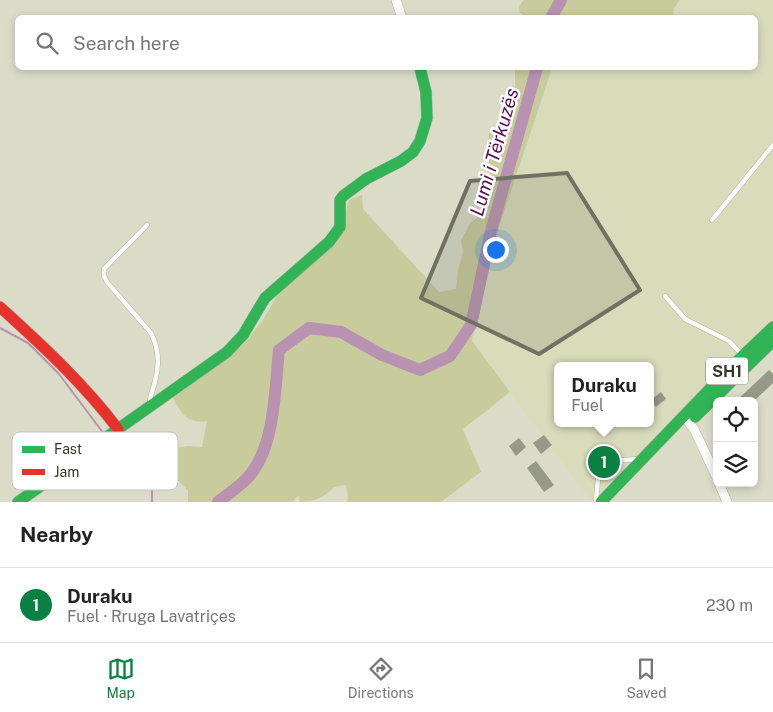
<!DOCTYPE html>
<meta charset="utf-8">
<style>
:root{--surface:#fff;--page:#f6f6f6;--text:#222;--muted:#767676;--line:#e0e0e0;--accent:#0b8043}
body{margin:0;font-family:"Public Sans",sans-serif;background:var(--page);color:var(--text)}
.controls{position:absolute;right:15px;bottom:15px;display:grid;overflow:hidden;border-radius:8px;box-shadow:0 2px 8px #0003}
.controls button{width:45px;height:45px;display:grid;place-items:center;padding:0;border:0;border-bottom:1px solid var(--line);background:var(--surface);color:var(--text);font:25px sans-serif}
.you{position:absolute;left:495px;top:249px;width:18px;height:18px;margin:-12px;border:4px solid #fff;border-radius:50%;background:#1a73e8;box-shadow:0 0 0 8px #1a73e833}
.badge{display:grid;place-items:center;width:32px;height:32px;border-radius:50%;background:var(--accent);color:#fff;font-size:16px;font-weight:700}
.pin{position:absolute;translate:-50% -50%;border:2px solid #fff;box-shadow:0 1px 5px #0006}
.popup{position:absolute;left:554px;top:362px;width:100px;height:65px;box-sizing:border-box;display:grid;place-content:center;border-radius:8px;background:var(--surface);filter:drop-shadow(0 1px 4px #0005);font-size:16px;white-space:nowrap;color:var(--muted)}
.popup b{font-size:19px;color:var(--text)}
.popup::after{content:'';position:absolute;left:50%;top:100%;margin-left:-10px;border:10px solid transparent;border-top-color:var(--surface)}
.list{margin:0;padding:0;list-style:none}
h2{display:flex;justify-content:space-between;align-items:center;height:65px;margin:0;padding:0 20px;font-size:21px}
h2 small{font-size:16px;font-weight:400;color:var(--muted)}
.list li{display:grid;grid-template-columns:32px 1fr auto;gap:15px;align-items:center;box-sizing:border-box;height:75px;padding:0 20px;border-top:1px solid var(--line)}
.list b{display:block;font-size:19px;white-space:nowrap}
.list p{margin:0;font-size:16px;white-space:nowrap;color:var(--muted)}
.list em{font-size:16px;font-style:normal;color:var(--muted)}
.icon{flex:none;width:28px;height:28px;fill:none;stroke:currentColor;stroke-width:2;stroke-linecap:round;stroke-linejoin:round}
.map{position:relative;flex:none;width:773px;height:502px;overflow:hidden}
.search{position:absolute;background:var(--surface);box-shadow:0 2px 8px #0003;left:15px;right:15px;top:15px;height:55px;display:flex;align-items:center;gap:12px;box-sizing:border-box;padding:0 18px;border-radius:8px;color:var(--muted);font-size:19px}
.sheet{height:140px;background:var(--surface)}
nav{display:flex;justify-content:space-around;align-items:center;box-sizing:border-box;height:70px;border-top:1px solid var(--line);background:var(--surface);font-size:14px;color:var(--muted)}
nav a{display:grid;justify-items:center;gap:2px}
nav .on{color:var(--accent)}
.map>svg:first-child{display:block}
.built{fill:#d9dcbb;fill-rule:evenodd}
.green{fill:#c8cb9b}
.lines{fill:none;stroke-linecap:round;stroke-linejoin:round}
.stream{stroke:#ba92b1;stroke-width:2}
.river{stroke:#ba92b1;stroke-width:12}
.building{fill:#969888}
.lane-casing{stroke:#afb0a0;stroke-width:5.5}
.street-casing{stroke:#afb0a0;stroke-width:10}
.fast-casing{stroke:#afb0a0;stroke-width:12}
.jam-casing{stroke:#afb0a0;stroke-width:12}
.lane{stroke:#f9faf7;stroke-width:4.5}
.street{stroke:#f9faf7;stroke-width:9}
.fast{stroke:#30b455;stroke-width:11}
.jam{stroke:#e5322d;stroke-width:11}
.marked{fill:#707161;fill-opacity:0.2;stroke:#707161;stroke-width:4;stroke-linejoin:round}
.labels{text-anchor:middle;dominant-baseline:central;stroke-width:5;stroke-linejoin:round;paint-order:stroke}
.shield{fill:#fff;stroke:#73746a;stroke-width:1}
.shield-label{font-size:16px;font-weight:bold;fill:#37382a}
.water-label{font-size:19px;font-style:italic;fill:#570e53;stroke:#fff}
.key{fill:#fff;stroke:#c3c3bf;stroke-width:1}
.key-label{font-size:14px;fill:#37382a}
</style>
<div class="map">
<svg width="773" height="502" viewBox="0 0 773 502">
<rect width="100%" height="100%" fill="#dadcc8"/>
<path class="built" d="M 680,0 L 773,0 L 773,320 L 591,501 L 472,341 L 490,254 L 552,68 L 756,68 L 756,18 L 673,17 L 674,8 ZM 558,366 L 650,366 L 650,423 L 558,423 Z"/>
<g class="green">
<path d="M 524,0 L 680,0 L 674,8 L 673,18 L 526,17 L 520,13 L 519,6 Z"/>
<path d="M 515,68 L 552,68 L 490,254 L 472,341 L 510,392 L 463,429 L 481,472 L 441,502 L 347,502 L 348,497 L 346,485 L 334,487 C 326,497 313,502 300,502 L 299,495 L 292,502 L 188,502 L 188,491 L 179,481 L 170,480 C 165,473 159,467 156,458 L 166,456 L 178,463 L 172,449 L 188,446 L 202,447 L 207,421 C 187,424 182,414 173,398 L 243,345 L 263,320 L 278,294 L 344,218 L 349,200 L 362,195 L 363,209 L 439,292 L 456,289 L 458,270 L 463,252 L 461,240 L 470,224 L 482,213 L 481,197 L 492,184 L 488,153 L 489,133 L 504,123 L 513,106 L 515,95 Z"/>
</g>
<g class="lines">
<g class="stream">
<path d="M 0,328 L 28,343 L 59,374 L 104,434"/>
<path d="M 111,440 L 140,461 L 152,484 L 152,502"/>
</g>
<g class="river">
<path d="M 551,18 L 561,0"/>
<path d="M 218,502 C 228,494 242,485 250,475 C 275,445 275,388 279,350 L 309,328 L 341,332 L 382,355 L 420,370 L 450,356 L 471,325 L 491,231 L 537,68"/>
</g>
</g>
<g class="building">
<path d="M 769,370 L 773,374 L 773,383 L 754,401 L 736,401 Z"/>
<path d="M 661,392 L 666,399 L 656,407 L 651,400 Z"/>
<path d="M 544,435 L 552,445 L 541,454 L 533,443 Z"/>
<path d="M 519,438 L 526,447 L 516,456 L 509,446 Z"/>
<path d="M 603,451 L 608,458 L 607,463 L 612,465 L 606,470 L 605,466 L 600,466 L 594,459 Z"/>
<path d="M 536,461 L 554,485 L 544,492 L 527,468 Z"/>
</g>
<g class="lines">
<g class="lane-casing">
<g id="lane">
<path d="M 712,220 L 773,145"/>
<path d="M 147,225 L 104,269 L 104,276 L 107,282 L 151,333 C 159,349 160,364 155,381 C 154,388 150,395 150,401"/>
<path d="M 665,296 L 685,319 L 729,341 L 742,355"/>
<path d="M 611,461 L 639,459"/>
<path d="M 596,501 L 598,479 L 602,469"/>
</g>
</g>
<g class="street-casing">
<g id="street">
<path d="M 396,0 L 402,18"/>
<path d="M 689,423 L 694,429 L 717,478"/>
<path d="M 719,483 L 727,502"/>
</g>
</g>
<g class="fast-casing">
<g id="fast">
<path d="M 695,417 L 773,341"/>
<path d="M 18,502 L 72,464 L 77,458 L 227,352 L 243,335 L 265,298 L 329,242 L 340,227 L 340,200 L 343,196 L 366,179 L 401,161 L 413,152 L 420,141 L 427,118 L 426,92 L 420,68"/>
<path d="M 601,502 L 729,369 L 773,327"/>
</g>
</g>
<g class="jam-casing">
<path id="jam" d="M 0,307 C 42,345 84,384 118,429"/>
</g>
<use href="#lane" class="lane"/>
<use href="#street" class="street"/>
<use href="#fast" class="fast"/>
<use href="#jam" class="jam"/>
</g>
<path class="marked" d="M 567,173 L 640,290 L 539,354 L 421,298 L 470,181 Z"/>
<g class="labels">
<rect class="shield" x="706" y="357.5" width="42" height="27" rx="4"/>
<g class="shield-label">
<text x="727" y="371">SH1</text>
</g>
<g class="water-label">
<text transform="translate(494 152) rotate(-74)">Lumi i Tërkuzës</text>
</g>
</g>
<rect x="12" y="432" width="166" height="58" rx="8" class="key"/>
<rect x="22" y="446" width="23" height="7" fill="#30b455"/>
<rect x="22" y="469" width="23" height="6" fill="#e5322d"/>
<g class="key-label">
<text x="54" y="454">Fast</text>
<text x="54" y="477">Jam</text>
</g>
</svg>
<div class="controls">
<button><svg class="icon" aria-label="locate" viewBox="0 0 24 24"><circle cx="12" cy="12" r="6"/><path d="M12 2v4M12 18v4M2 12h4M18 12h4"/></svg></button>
<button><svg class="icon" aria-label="layers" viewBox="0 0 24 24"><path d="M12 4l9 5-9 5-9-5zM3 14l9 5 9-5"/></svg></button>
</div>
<div class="you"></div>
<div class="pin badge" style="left:604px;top:462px">1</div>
<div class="popup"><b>Duraku</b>Fuel</div>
<div class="search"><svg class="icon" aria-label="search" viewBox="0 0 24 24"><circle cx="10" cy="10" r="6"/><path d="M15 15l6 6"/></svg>Search here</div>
</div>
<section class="sheet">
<h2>Nearby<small></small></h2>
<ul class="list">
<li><span class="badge">1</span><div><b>Duraku</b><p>Fuel · Rruga Lavatriçes</p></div><em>230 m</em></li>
</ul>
</section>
<nav>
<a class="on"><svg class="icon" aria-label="map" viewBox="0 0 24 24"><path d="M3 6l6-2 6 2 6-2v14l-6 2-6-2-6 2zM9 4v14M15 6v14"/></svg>Map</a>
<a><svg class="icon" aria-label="directions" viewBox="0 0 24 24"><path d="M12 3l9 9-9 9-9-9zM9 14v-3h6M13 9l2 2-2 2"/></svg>Directions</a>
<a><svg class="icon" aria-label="saved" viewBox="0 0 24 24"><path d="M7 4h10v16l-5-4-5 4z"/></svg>Saved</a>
</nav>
